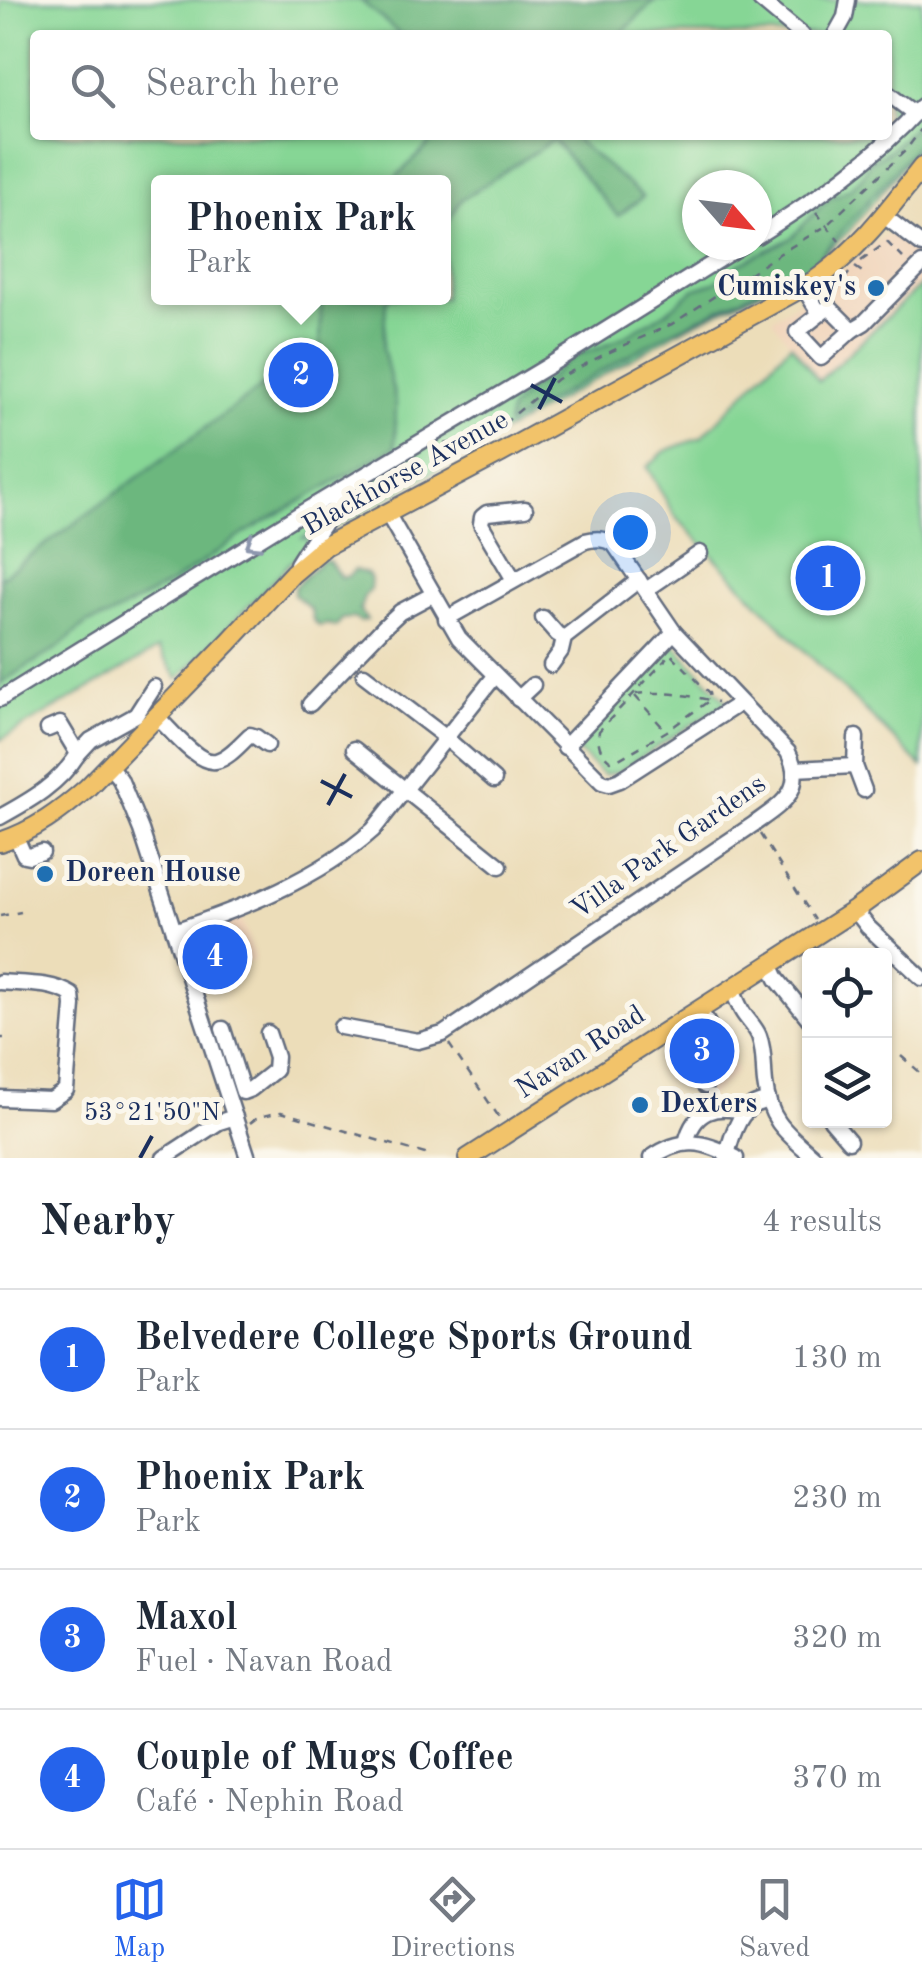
<!DOCTYPE html>
<meta charset="utf-8">
<style>
:root{--surface:#fff;--page:#f6f6f7;--text:#1f2937;--muted:#747a83;--line:#e0e1e3;--accent:#2563eb}
body{margin:0;font-family:"Old Standard TT",serif;background:var(--page);color:var(--text)}
.controls{position:absolute;right:30px;bottom:30px;display:grid;overflow:hidden;border-radius:10px;box-shadow:0 2px 8px #0004}
.controls button{width:90px;height:90px;display:grid;place-items:center;padding:0;border:0;border-bottom:2px solid var(--line);background:var(--surface);color:var(--text);font:50px sans-serif}
.compass{position:absolute;left:682px;top:170px;width:90px;height:90px;border-radius:50%;background:var(--surface);box-shadow:0 2px 8px #0004;rotate:118deg}
.you{position:absolute;left:630px;top:532px;width:35px;height:35px;margin:-25px;border:8px solid #fff;border-radius:50%;background:#1a73e8;box-shadow:0 0 0 15px #1a73e833}
.badge{display:grid;place-items:center;width:65px;height:65px;border-radius:50%;background:var(--accent);color:#fff;font-size:32px;font-weight:700}
.pin{position:absolute;translate:-50% -50%;border:5px solid #fff;box-shadow:0 2px 10px #0006}
.popup{position:absolute;left:151px;top:175px;width:300px;height:130px;box-sizing:border-box;display:grid;place-content:center;border-radius:10px;background:var(--surface);filter:drop-shadow(0 2px 8px #0005);font-size:32px;white-space:nowrap;color:var(--muted)}
.popup b{font-size:38px;color:var(--text)}
.popup::after{content:'';position:absolute;left:50%;top:100%;margin-left:-20px;border:20px solid transparent;border-top-color:var(--surface)}
.list{margin:0;padding:0;list-style:none}
h2{display:flex;justify-content:space-between;align-items:center;height:130px;margin:0;padding:0 40px;font-size:42px}
h2 small{font-size:32px;font-weight:400;color:var(--muted)}
.list li{display:grid;grid-template-columns:65px 1fr auto;gap:30px;align-items:center;box-sizing:border-box;height:140px;padding:0 40px;border-top:2px solid var(--line)}
.list b{display:block;font-size:38px;white-space:nowrap}
.list p{margin:0;font-size:32px;white-space:nowrap;color:var(--muted)}
.list em{font-size:32px;font-style:normal;color:var(--muted)}
.icon{flex:none;width:55px;height:55px;fill:none;stroke:currentColor;stroke-width:2;stroke-linecap:round;stroke-linejoin:round}
.map{position:relative;flex:none;width:922px;height:1158px;overflow:hidden}
.search{position:absolute;background:var(--surface);box-shadow:0 2px 8px #0004;left:30px;right:30px;top:30px;height:110px;display:flex;align-items:center;gap:25px;box-sizing:border-box;padding:0 35px;border-radius:10px;color:var(--muted);font-size:38px}
.sheet{height:690px;background:var(--surface)}
nav{display:flex;justify-content:space-around;align-items:center;box-sizing:border-box;height:140px;border-top:2px solid var(--line);background:var(--surface);font-size:28px;color:var(--muted)}
nav a{display:grid;justify-items:center;gap:5px}
nav .on{color:var(--accent)}
.map>svg:first-child{display:block}
.built{fill:#f1d5bc}
.green{fill:#86d695;stroke:#50827a;stroke-width:2.5;fill-rule:evenodd}
.forest{fill:#6cb77e;stroke:#44736e;stroke-width:2.5}
.lines{fill:none;stroke-linecap:round;stroke-linejoin:round}
.minor-tunnel{stroke:#c2baa7;stroke-width:14;stroke-dasharray:14 7;stroke-linecap:butt}
.minor-casing{stroke:#646c7e;stroke-width:19}
.major-casing{stroke:#646c7e;stroke-width:22}
.path{stroke:#646c7e;stroke-width:2.5;stroke-dasharray:8 8;stroke-linecap:butt}
.minor{stroke:#fff;stroke-width:14}
.major{stroke:#f2c36a;stroke-width:18}
.oneway{stroke:#8d97ae}
.ticks{fill:none;stroke:#1b2f5e;stroke-width:4}
.poi-dot{fill:#1f6fb2;stroke:#fbf7ec;stroke-width:4}
.labels{text-anchor:middle;dominant-baseline:central;stroke-width:10;stroke-linejoin:round;paint-order:stroke}
.poi-label{font-size:28px;font-weight:bold;fill:#1b2f5e;stroke:#fbf7ec;text-anchor:start}
.street-label{font-size:28px;fill:#1b2f5e;stroke:#fbf7ec}
.ticks-label{font-size:25px;text-anchor:middle;fill:#1b2f5e;stroke:#fbf7ec;stroke-width:10;stroke-linejoin:round;paint-order:stroke}
</style>
<div class="map">
<svg width="922" height="1158" viewBox="0 0 922 1158">
<rect width="100%" height="100%" fill="#fbf7ec"/>
<filter id="ink" filterUnits="userSpaceOnUse"><feTurbulence type="fractalNoise" baseFrequency=".01" numOctaves="2"/><feDisplacementMap in="SourceGraphic" scale="20" xChannelSelector="R" yChannelSelector="G"/><feConvolveMatrix kernelMatrix="1 2 1 2 8 2 1 2 1" color-interpolation-filters="sRGB"/></filter>
<filter id="wash" filterUnits="userSpaceOnUse"><feTurbulence type="fractalNoise" baseFrequency=".0048" numOctaves="4" result="noise"/><feDisplacementMap in="SourceGraphic" scale="40" xChannelSelector="R" yChannelSelector="G"/><feGaussianBlur stdDeviation="2.25" result="paint"/><feColorMatrix in="noise" values="0 0 0 0 0 0 0 0 0 0 0 0 0 0 0 0 0 1.4 0 .05"/><feComposite in="paint" operator="in"/></filter>
<g filter="url(#wash)">
<rect width="100%" height="100%" fill="#ecddb9"/>
<g class="built">
<path d="M 890,234 L 900,238 L 922,256 L 922,284 L 819,382 L 772,319 L 834,277 L 880,239 Z"/>
<path d="M 241,917 L 255,959 L 198,978 L 186,942 L 188,937 Z"/>
<path d="M 712,1024 L 725,1054 L 737,1071 L 706,1100 L 672,1047 Z"/>
</g>
<g class="green">
<path d="M 0,0 L 922,0 L 922,143 L 848,232 L 808,269 L 686,327 L 336,528 L 323,525 L 303,538 L 309,539 L 307,550 L 290,563 L 178,679 L 158,649 L 0,740 ZM 35,35 L 887,35 L 887,135 L 35,135 ZM 158,182 L 444,182 L 444,298 L 158,298 ZM 697,185 L 757,185 L 757,245 L 697,245 Z"/>
<path d="M 922,284 L 922,767 L 793,639 L 675,516 L 647,467 L 665,451 L 702,437 L 791,344 L 819,381 Z"/>
<path d="M 671,641 L 727,702 L 618,772 L 603,775 L 571,745 Z"/>
</g>
<g class="forest">
<path d="M 360,0 L 655,0 L 620,35 L 401,35 Z"/>
<path d="M 922,119 L 922,139 L 813,264 L 664,335 L 507,425 L 510,410 L 532,387 L 547,381 L 562,365 L 579,354 L 600,348 L 630,333 L 666,312 L 693,290 L 715,282 L 739,264 L 791,238 L 826,201 L 851,188 L 862,177 L 870,162 L 889,151 Z"/>
<path d="M 433,135 L 570,135 L 643,197 L 618,216 L 553,140 L 461,200 L 444,228 L 444,182 L 391,182 L 433,141 Z"/>
<path d="M 321,298 L 390,298 L 386,302 L 383,348 L 396,403 L 395,447 L 245,533 L 173,582 L 106,618 L 87,623 L 59,647 L 0,683 L 0,578 L 293,364 L 320,348 Z"/>
<path d="M 322,560 L 329,561 L 341,578 L 348,576 L 355,570 L 368,574 L 371,580 L 370,590 L 364,596 L 360,611 L 367,620 L 361,622 L 353,618 L 342,619 L 336,627 L 329,624 L 319,626 L 313,620 L 311,610 L 294,594 L 294,587 Z"/>
</g>
</g>
<g filter="url(#ink)">
<g class="lines">
<path class="minor-tunnel" d="M 688,1054 L 712,1039"/>
<g class="minor-casing">
<g id="minor">
<path d="M 760,0 L 802,35"/>
<path d="M 835,35 L 845,17 L 848,0"/>
<path d="M 887,93 L 915,114"/>
<path d="M 884,216 L 922,245"/>
<path d="M 757,236 C 816,199 875,159 922,106"/>
<path d="M 798,289 L 807,293 L 820,314 L 797,332 L 821,358 L 852,330 L 829,307 L 820,314"/>
<path d="M 852,330 L 864,323 L 922,264"/>
<path d="M 387,513 L 459,638 L 602,782 L 609,784 L 620,780 L 740,703"/>
<path d="M 297,564 C 310,543 325,522 339,502 L 335,494"/>
<path d="M 514,580 L 481,524 L 482,517 L 487,513 L 525,509"/>
<path d="M 646,590 L 700,553"/>
<path d="M 543,618 L 557,634 L 564,638"/>
<path d="M 551,665 L 561,651 L 564,638 L 639,580"/>
<path d="M 364,675 L 440,733 L 494,780"/>
<path d="M 0,699 L 298,515 L 548,366 L 742,245"/>
<path d="M 518,699 L 533,685"/>
<path d="M 310,704 L 384,627 L 400,612 L 432,595"/>
<path d="M 157,717 C 170,729 198,765 216,761 C 229,758 240,744 250,735 L 256,737 L 267,745"/>
<path d="M 856,737 L 855,766 L 864,790"/>
<path d="M 565,747 L 674,632"/>
<path d="M 354,749 L 500,866"/>
<path d="M 78,754 L 91,740 L 136,715 L 154,687"/>
<path d="M 109,766 L 120,779 L 141,830 L 248,1158"/>
<path d="M 794,769 L 855,766"/>
<path d="M 0,817 C 31,800 59,784 78,754 L 60,724 L 48,729"/>
<path d="M 16,837 L 24,855 L 29,856 L 42,852"/>
<path d="M 855,910 L 868,927 L 922,978"/>
<path d="M 174,931 C 243,908 318,879 373,830 L 495,676"/>
<path d="M 770,964 L 777,979 L 810,1020"/>
<path d="M 0,982 C 24,984 51,982 72,995 L 73,1006 L 66,1090 L 51,1100 L 0,1098"/>
<path d="M 732,989 C 735,996 738,1004 742,1011 C 747,1020 755,1026 759,1036 C 765,1052 763,1066 765,1083 C 769,1122 788,1134 815,1158"/>
<path d="M 700,1010 L 713,1033 L 712,1039"/>
<path d="M 341,1027 L 418,1041 L 443,1034 L 754,824 C 782,804 807,790 788,752 L 674,632 L 614,544 C 605,538 596,538 585,541 L 446,619"/>
<path d="M 223,1029 L 243,1092 L 251,1089 L 275,1070 L 276,1057 L 268,1033"/>
<path d="M 668,1030 L 705,1086"/>
<path d="M 831,1120 L 849,1141"/>
<path d="M 686,1143 C 694,1109 716,1104 746,1112"/>
<path d="M 164,1158 L 219,1122 L 235,1117"/>
<path d="M 651,1158 C 682,1136 705,1141 736,1158"/>
<path d="M 727,1158 C 729,1142 738,1115 752,1106 C 757,1103 763,1102 768,1100"/>
</g>
</g>
<g class="major-casing">
<g id="major">
<path d="M 0,842 C 34,831 61,811 87,788 L 229,642 L 293,573 L 325,546 L 501,453 L 814,281 C 859,250 889,209 922,167"/>
<path d="M 468,1158 L 855,910 L 922,861"/>
</g>
</g>
<g class="path">
<path d="M 816,212 L 839,241"/>
<path d="M 861,261 L 887,242 L 903,258"/>
<path d="M 855,267 L 865,274"/>
<path d="M 836,292 L 849,273"/>
<path d="M 444,444 L 474,439 L 501,426 L 557,379 L 603,355 L 672,324 L 779,254 L 826,226 L 906,150 L 922,128"/>
<path d="M 672,655 L 709,693 L 710,700 L 667,731 L 619,759 L 611,761 C 600,753 597,744 599,731 L 668,657 Z"/>
<path d="M 636,694 C 664,691 690,695 717,702"/>
<path d="M 635,696 L 666,731"/>
<path d="M 760,834 L 815,920"/>
<path d="M 0,916 L 21,912"/>
<path d="M 0,1038 L 4,1038"/>
<path d="M 449,1044 L 501,1120"/>
<path d="M 901,1056 L 922,1074"/>
<path d="M 250,1123 L 258,1117 L 281,1112 L 425,1154 L 424,1158"/>
</g>
<use href="#minor" class="minor"/>
<use href="#major" class="major"/>
</g>
<defs><path id="oneway-chevron" d="M-2-3.5L2.5 0L-2 3.5" fill="none" stroke-width="1.6" stroke-linecap="round" stroke-linejoin="round" transform="scale(2.5)"/></defs>
<use class="oneway" href="#oneway-chevron" transform="translate(252 544) rotate(148)"/>
</g>
<path class="ticks" d="M 531,385 L 562,402M 539,409 L 555,378M 321,781 L 352,797M 328,805 L 345,774M 140,1158 L 152,1136"/>
<g class="poi-dot">
<circle cx="876" cy="288" r="10"/>
<circle cx="45" cy="874" r="10"/>
<circle cx="640" cy="1105" r="10"/>
</g>
<g class="labels">
<g class="poi-label">
<text x="856" y="288" text-anchor="end">Cumiskey's</text>
<text x="65" y="874">Doreen House</text>
<text x="660" y="1105">Dexters</text>
</g>
<g class="street-label">
<text transform="translate(406 474) rotate(-29)">Blackhorse Avenue</text>
<text transform="translate(669 848) rotate(-35)">Villa Park Gardens</text>
<text transform="translate(581 1053) rotate(-33)">Navan Road</text>
</g>
</g>
<g class="ticks-label">
<text x="152" y="1120">53°21'50"N</text>
</g>
</svg>
<div class="controls">
<button><svg class="icon" aria-label="locate" viewBox="0 0 24 24"><circle cx="12" cy="12" r="6"/><path d="M12 2v4M12 18v4M2 12h4M18 12h4"/></svg></button>
<button><svg class="icon" aria-label="layers" viewBox="0 0 24 24"><path d="M12 4l9 5-9 5-9-5zM3 14l9 5 9-5"/></svg></button>
</div>
<svg class="compass" viewBox="-18 -18 36 36"><path d="M0-13l5 13h-10z" fill="#e53935"/><path d="M0 13l5-13h-10z" fill="#747a83"/></svg>
<div class="you"></div>
<div class="pin badge" style="left:828px;top:578px">1</div>
<div class="pin badge" style="left:301px;top:375px">2</div>
<div class="popup"><b>Phoenix Park</b>Park</div>
<div class="pin badge" style="left:702px;top:1051px">3</div>
<div class="pin badge" style="left:215px;top:957px">4</div>
<div class="search"><svg class="icon" aria-label="search" viewBox="0 0 24 24"><circle cx="10" cy="10" r="6"/><path d="M15 15l6 6"/></svg>Search here</div>
</div>
<section class="sheet">
<h2>Nearby<small>4 results</small></h2>
<ul class="list">
<li><span class="badge">1</span><div><b>Belvedere College Sports Ground</b><p>Park</p></div><em>130 m</em></li>
<li><span class="badge">2</span><div><b>Phoenix Park</b><p>Park</p></div><em>230 m</em></li>
<li><span class="badge">3</span><div><b>Maxol</b><p>Fuel · Navan Road</p></div><em>320 m</em></li>
<li><span class="badge">4</span><div><b>Couple of Mugs Coffee</b><p>Café · Nephin Road</p></div><em>370 m</em></li>
</ul>
</section>
<nav>
<a class="on"><svg class="icon" aria-label="map" viewBox="0 0 24 24"><path d="M3 6l6-2 6 2 6-2v14l-6 2-6-2-6 2zM9 4v14M15 6v14"/></svg>Map</a>
<a><svg class="icon" aria-label="directions" viewBox="0 0 24 24"><path d="M12 3l9 9-9 9-9-9zM9 14v-3h6M13 9l2 2-2 2"/></svg>Directions</a>
<a><svg class="icon" aria-label="saved" viewBox="0 0 24 24"><path d="M7 4h10v16l-5-4-5 4z"/></svg>Saved</a>
</nav>
